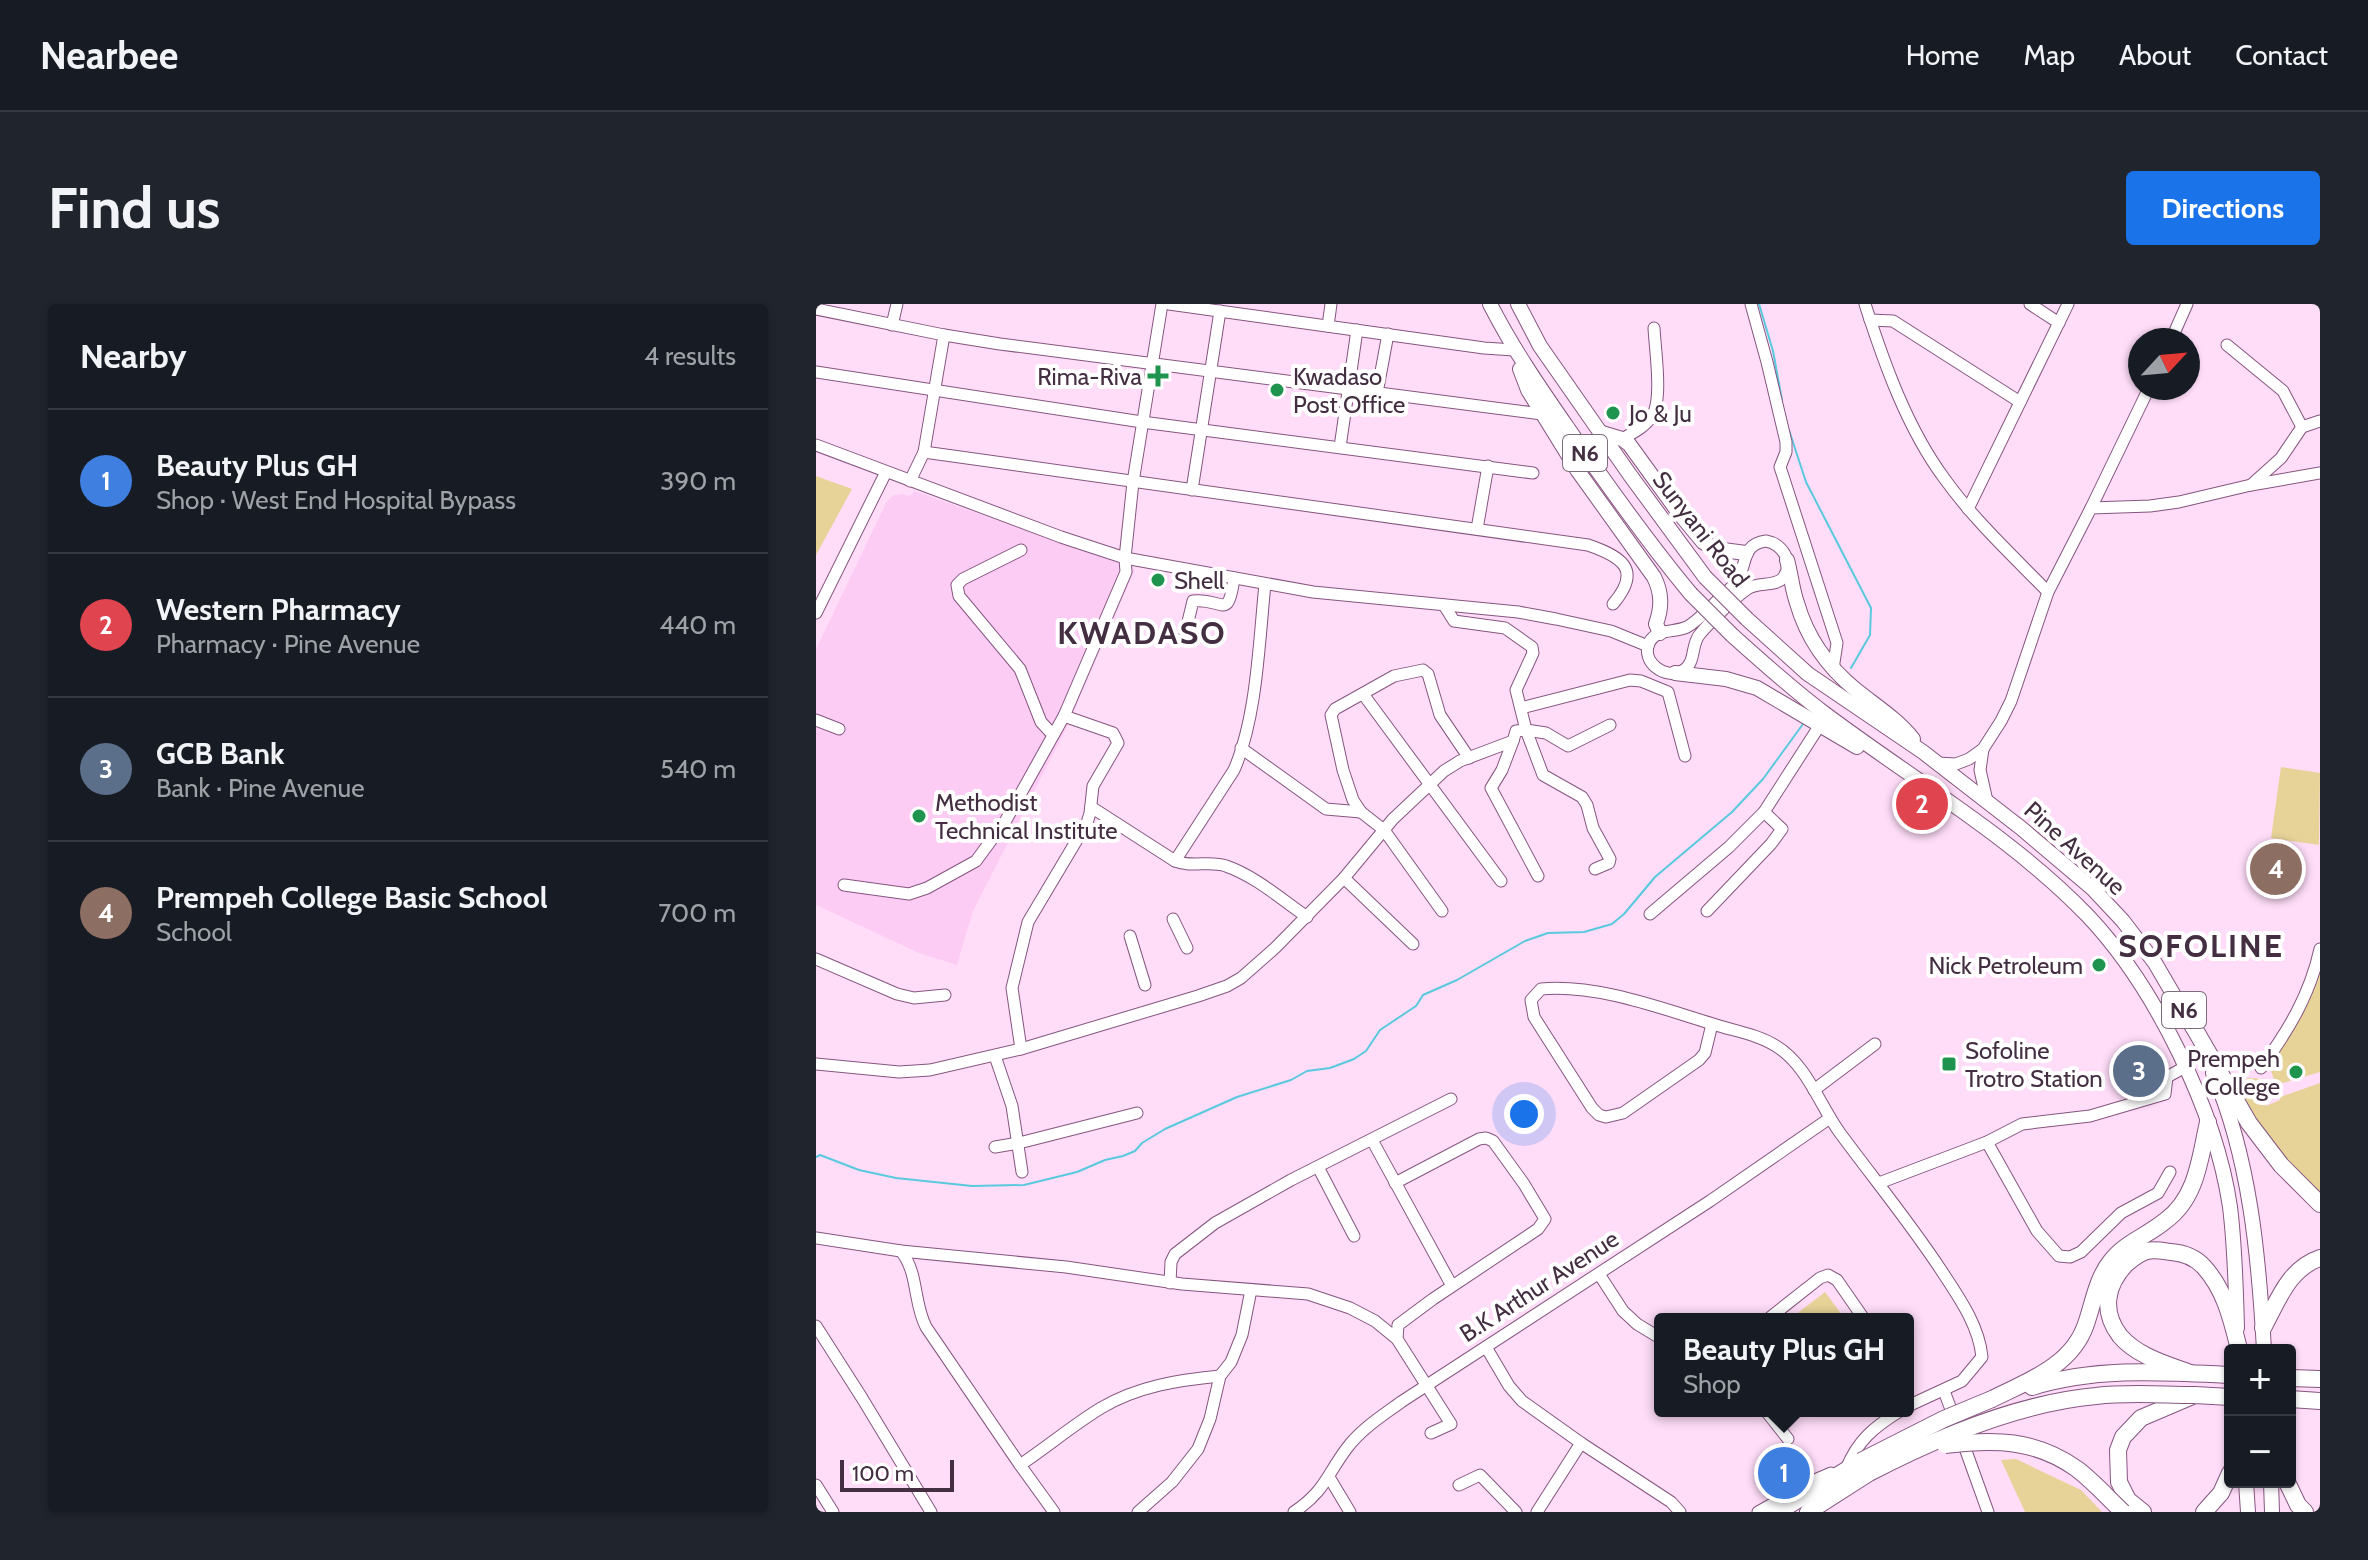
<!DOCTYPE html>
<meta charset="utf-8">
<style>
:root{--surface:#171b24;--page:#20242c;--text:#f1f3f6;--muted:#9ea1a6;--line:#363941;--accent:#1a73e8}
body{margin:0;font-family:Cabin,sans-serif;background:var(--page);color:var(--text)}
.controls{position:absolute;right:24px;bottom:24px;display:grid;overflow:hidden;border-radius:8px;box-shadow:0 2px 6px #0004}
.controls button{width:72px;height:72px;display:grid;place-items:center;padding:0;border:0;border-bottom:2px solid var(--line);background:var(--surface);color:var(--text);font:40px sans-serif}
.compass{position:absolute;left:1312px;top:24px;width:72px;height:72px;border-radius:50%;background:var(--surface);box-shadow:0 2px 6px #0004;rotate:64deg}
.scale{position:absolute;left:24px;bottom:20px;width:114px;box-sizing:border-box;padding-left:8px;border:4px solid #442e41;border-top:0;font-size:22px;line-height:28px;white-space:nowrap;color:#442e41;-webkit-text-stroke:6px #fff;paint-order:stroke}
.you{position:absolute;left:708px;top:810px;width:28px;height:28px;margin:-20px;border:6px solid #fff;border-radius:50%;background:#1a73e8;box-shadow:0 0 0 12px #1a73e833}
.badge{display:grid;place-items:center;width:52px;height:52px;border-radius:50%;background:var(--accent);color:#fff;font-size:26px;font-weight:700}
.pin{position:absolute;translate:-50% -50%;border:4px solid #fff;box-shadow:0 2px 8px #0006}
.popup{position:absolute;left:838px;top:1009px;width:260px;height:104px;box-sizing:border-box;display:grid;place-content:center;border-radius:8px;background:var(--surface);filter:drop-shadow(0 2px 6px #0005);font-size:26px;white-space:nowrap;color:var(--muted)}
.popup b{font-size:30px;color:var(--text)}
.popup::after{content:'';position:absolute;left:50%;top:100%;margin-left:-16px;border:16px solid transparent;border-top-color:var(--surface)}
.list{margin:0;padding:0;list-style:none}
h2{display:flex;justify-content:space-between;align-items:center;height:104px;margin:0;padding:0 32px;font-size:34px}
h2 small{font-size:26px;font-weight:400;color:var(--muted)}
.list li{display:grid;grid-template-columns:52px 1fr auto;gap:24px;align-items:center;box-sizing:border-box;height:144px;padding:0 32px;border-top:2px solid var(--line)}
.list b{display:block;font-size:30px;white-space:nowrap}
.list p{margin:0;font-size:26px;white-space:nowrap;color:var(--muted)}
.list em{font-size:26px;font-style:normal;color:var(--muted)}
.map{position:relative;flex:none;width:1504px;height:1208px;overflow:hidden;border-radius:8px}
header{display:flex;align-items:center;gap:48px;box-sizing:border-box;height:112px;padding:0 40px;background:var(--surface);border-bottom:2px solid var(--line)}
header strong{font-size:38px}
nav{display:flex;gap:44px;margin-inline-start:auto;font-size:28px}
.intro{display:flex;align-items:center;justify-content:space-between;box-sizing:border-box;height:192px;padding:0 48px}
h1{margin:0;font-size:56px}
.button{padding:20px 36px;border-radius:8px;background:var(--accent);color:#fff;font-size:28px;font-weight:700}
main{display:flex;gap:48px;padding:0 48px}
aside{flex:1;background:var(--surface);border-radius:8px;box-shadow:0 2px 6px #0004}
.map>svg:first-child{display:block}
.built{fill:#fdccf5}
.green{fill:#e7d398}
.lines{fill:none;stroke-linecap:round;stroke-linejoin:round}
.stream{stroke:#59c9dd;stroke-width:2}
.minor-casing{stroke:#86557f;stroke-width:13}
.major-casing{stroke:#86557f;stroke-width:16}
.highway-casing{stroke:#86557f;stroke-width:18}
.minor{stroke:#fff;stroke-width:11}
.major{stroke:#fff;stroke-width:14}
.highway{stroke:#fff;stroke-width:16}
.major-bridge-casing{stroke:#86557f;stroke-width:16;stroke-linecap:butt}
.highway-bridge-casing{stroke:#86557f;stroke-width:18;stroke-linecap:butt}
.major-bridge{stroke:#fff;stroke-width:14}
.highway-bridge{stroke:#fff;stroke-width:16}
.poi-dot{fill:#1f944f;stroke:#fff;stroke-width:3}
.labels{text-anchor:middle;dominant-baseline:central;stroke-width:8;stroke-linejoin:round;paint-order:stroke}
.shield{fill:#fff;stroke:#7c6d7a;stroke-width:2}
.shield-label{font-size:22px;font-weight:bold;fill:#442e41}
.poi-label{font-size:24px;fill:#442e41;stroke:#fff;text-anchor:start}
.street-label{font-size:24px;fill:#442e41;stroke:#fff}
.district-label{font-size:32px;font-weight:bold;letter-spacing:2px;fill:#442e41;stroke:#fff}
</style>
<header>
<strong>Nearbee</strong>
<nav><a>Home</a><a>Map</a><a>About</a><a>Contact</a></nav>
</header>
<div class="intro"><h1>Find us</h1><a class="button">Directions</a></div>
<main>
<aside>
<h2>Nearby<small>4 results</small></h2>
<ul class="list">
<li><span class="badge" style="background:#3f7fe0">1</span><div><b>Beauty Plus GH</b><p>Shop · West End Hospital Bypass</p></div><em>390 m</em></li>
<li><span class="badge" style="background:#e0444e">2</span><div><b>Western Pharmacy</b><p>Pharmacy · Pine Avenue</p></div><em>440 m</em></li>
<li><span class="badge" style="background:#5c6f8a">3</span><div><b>GCB Bank</b><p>Bank · Pine Avenue</p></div><em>540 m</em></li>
<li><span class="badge" style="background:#8d6e63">4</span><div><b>Prempeh College Basic School</b><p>School</p></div><em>700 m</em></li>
</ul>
</aside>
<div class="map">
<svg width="1504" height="1208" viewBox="0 0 1504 1208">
<rect width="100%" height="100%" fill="#ffddf9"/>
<path class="built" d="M 98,187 L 319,265 L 251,423 L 157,607 L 141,661 L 103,649 L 0,601 L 0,345 L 71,197 L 78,191 L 87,190 L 94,192 Z"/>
<g class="green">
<path d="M 0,172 L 36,185 L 0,251 Z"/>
<path d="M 1465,463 L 1504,469 L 1503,541 L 1455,534 Z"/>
<path d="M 1504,669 L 1504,768 L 1460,781 L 1452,758 C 1474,730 1492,703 1504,669 Z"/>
<path d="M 1433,774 L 1446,775 L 1449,784 L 1446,790 L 1450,802 L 1464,796 L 1464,793 L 1504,779 L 1504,892 L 1460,849 L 1418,779 Z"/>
<path d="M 1009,988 L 1029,1015 L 974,1015 Z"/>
<path d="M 1200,1155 L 1265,1186 L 1286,1208 L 1209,1208 L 1185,1156 Z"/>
</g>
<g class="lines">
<g class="stream">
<path d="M 943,0 L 957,47 L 966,96"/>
<path d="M 973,126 L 990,178 L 1055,304 L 1054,331 L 1035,364"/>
<path d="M 0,853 L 4,851 L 43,866 L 80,874 L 156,882 L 208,881 L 261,868 L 289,856 L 307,852 L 319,847 L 326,839 L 349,825 L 421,793 L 475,776 L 491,767 L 514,764 L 538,755 L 550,747 L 564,726 L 600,702 L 607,691 L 641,676 L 709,637 L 732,629 L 768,628 L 796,620 L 808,610 L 839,573 L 916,508 L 947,475 L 987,420"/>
</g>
<g class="minor-casing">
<g id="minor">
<path d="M 353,0 L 668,44 L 698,46"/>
<path d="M 935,0 L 951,58 L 970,138 L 970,148 L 964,163 L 1021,339 L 1017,365"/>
<path d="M 1049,0 C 1068,59 1091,124 1128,174 C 1158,216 1196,251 1232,288"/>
<path d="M 1214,0 L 1243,19"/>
<path d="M 0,5 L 128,31 L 184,40 L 726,110"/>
<path d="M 1054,16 L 1077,17 L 1204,98"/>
<path d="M 76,21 L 81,0"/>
<path d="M 512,22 L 515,0"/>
<path d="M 1355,36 L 1371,0"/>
<path d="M 1411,41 L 1467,87 L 1486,123 L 1465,154 L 1435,181"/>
<path d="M 0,68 L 326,118 L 717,169"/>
<path d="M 561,89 L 572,30"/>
<path d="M 1486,123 L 1504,117"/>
<path d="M 806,135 C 817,129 829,123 836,112 C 847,96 839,45 838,24"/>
<path d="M 0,141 L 245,233 L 309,254 L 497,288 L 702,308 L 740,315 L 795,327 L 832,342"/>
<path d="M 524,143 L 541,26"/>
<path d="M 108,148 L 772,241 C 807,253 826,266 797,300"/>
<path d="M 94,177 L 108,148 L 128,31"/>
<path d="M 376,186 L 404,7"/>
<path d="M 1275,204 L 1333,84"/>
<path d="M 1152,205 L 1252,0"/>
<path d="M 661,225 L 672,162"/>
<path d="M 950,237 C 966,240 979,258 967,274 C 959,283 943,278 933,284 C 921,291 893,319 884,330 C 874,341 881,359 866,367 C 849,376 825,358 833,339 C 840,324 858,329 871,323 C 882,317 893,304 903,295 C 910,288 919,282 923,273 C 931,257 927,240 950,237 Z"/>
<path d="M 205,246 L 147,275 L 141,281 L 143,292 L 204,365 L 225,418 L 237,431"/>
<path d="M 0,309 L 70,168"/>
<path d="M 369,330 L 377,297 C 406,293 412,319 418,274"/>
<path d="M 547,390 L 685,577"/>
<path d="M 705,404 L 814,376 L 825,377 L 852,388 L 869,452"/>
<path d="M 0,416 L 23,425"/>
<path d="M 697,437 L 686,466 L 675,484 L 722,572"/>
<path d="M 425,444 L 510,505 L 545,508"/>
<path d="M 1167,445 L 1164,466 L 1171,497"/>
<path d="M 1121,459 L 1140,460 L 1153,455 L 1167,445 L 1185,417 L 1195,397 L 1232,288 L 1275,204 L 1334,202 L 1363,198 L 1435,181 L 1504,169"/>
<path d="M 275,503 L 359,557 C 376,564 394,556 410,562 C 439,572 465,595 491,613"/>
<path d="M 359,557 L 418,466 C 441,413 443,338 449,280"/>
<path d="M 779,565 L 793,559 L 794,555 L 777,524 L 771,501 L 766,493 L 727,471 L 710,426 L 730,429 L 752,442 L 794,421"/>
<path d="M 528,574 L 597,640"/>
<path d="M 28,581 L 93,590 L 111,584 L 160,557 L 190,516 L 248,412"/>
<path d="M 626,607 L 568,526 L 545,508 L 537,496 L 527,466 L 515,411 L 519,405 L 578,372 L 607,366 L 612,370 L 624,411 L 653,454"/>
<path d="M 891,607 L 955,540 L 966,525 L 948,508"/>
<path d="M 834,610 L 913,543 L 948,508 L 1004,421"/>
<path d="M 357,615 L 371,644"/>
<path d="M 314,632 L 329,681"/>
<path d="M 0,655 L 81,690 L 98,694 L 129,691"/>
<path d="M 896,720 L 889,749 L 883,756 L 807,809 L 790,813 L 783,811 L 776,804 L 718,713 L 715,696 L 725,685 C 781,680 844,704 897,720 C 918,727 941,730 960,742 C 991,761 1003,800 1024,829 C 1058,875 1094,919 1125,966 C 1142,992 1163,1021 1166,1053 L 1146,1077 L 1092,1102"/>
<path d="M 205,745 L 196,684 L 212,618 L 271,519 L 274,509 L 277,482 L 302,439 L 297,429 L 248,412 L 310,268 L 309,254 L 317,178 L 346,0"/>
<path d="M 179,752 L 196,802 L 206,868"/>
<path d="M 0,760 L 83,768 L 114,766 L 205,745 L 382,692 L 411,682 L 425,674 L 459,644 L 528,574 L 577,515 L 628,467 L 644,457 L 697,437 L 700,427 L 710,426 L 700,386 L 717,349 L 716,343 L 689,324 L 638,317 L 628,301"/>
<path d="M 1445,764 C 1472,727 1494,691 1504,645"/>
<path d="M 998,786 L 1059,740"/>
<path d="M 556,836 L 636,982"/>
<path d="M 1171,838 L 1221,927 L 1243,952 L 1254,953 L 1265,948 L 1305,909 L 1342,889 L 1354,868"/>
<path d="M 179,843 L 203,839 L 321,809"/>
<path d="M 502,863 L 538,932"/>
<path d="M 579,879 L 663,835 L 670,834 L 677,837 L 708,880 L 729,915 L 722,925 L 617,995 L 582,1021 L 581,1035"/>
<path d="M 1063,879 L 1171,838 L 1206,820 L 1274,812 L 1349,790 L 1351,773 L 1369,763"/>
<path d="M 0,934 L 85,947 L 250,963 L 366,980 L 492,990 L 534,1004 L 559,1017 L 581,1035 L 635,1120 L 615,1129"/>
<path d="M 85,947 C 103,970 97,998 110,1023 L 204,1161 L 238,1208"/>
<path d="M 783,970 L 807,1007 L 821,1020 L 844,1034"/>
<path d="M 354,979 L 355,958 L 359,950 L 399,919 L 475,876 L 635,795"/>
<path d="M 952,1015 L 1004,974 L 1012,971 L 1021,976 L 1048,1015"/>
<path d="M 0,1022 L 46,1094 L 115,1208"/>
<path d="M 670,1043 L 693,1082 L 706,1097 L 765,1139 L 855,1198 L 864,1208"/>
<path d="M 1128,1087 L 1139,1116"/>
<path d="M 950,1107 L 972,1135"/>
<path d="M 1145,1133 L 1172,1208"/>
<path d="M 204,1161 C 231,1143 257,1121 285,1104 C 322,1082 363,1076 404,1072"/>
<path d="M 1030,1165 C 1042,1136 1058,1123 1084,1107"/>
<path d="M 513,1173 L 534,1208"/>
<path d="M 0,1181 L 17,1208"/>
<path d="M 643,1181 L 664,1171 L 700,1208"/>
<path d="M 322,1208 L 356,1178 L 382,1145 L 394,1115 L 404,1072 L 415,1058 L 426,1031 L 435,986"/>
<path d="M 478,1208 C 509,1187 510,1172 531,1144 C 545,1125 566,1112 585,1098 L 894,897 L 1014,814"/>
<path d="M 721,1208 L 765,1139"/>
<path d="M 942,1208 L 1001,1175 L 1015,1169"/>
</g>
</g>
<g class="major-casing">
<g id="major">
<path d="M 674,0 C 699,49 729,91 760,136 C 797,189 834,241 875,290"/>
<path d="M 702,0 L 724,42 L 814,171 L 889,273"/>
<path d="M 704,65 L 712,86 L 762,167 L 838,273 C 846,289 846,303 840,320 L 844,329"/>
<path d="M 786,129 L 806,135 L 813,140 L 863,209 L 887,238 L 899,245 L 930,249"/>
<path d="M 971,256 C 975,270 976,285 981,299 C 991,334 1013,364 1040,386 C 1060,402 1081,415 1097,435"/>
<path d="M 931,315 L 992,370 L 1107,448 L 1205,524 L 1277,585 L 1307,617 L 1339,659 L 1377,724"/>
<path d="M 916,331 C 946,358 976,385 1008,409 C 1097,476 1195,532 1272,612 C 1339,683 1400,807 1414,903 C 1419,943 1420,984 1421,1024"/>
<path d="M 859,369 L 910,375 L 941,384 L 1041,443"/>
<path d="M 1397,769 C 1434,853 1443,955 1448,1046"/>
<path d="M 1430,1178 L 1432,1208"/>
<path d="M 1455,1178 L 1456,1208"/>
</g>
</g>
<g class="highway-casing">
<g id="highway">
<path d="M 1374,717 L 1433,819 L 1465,861 L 1504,900"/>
<path d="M 1447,1024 C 1462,997 1472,965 1504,954"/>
<path d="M 1374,1069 C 1350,1060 1321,1052 1304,1032 C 1285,1007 1290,981 1310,960 C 1316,955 1323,949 1331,947 C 1338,945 1348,947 1355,948 C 1368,949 1379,953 1388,963 C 1408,985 1415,1013 1422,1041"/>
<path d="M 1474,1074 L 1504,1075"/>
<path d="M 1216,1083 C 1280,1063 1348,1068 1414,1071"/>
<path d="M 1176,1095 C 1212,1077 1256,1062 1270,1020 C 1277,1000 1281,974 1295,957 C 1310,938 1331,932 1349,917 C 1381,894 1384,854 1392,818"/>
<path d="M 1474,1095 L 1504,1097"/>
<path d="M 1471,1178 L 1482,1201 L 1489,1208"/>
<path d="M 962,1208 L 1045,1157"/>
<path d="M 992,1208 L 1053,1169"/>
<path d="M 1327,1208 L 1312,1196 L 1303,1178 L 1302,1146 L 1307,1133 L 1325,1114 L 1379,1091 L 1414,1093"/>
<path d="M 1388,1208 L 1405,1189 L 1414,1169"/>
</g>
</g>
<use href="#minor" class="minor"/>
<use href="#major" class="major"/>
<use href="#highway" class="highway"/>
<g class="major-bridge-casing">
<g id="major-bridge">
<path d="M 889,273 L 931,315"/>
<path d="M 875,290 L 916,331"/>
</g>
</g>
<g class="highway-bridge-casing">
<g id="highway-bridge">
<path d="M 1129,1141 C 1178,1135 1219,1135 1261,1165 C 1277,1177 1292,1194 1307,1208"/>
<path d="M 1045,1157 L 1128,1115 L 1176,1095"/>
<path d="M 1053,1169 C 1120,1134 1203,1099 1280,1092 C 1312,1088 1346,1091 1379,1091"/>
</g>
</g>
<use href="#major-bridge" class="major-bridge"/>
<use href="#highway-bridge" class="highway-bridge"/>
</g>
<g class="poi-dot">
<path d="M338 60h8v8h8v8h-8v8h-8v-8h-8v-8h8z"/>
<circle cx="461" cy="86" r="8"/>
<circle cx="797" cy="109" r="8"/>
<circle cx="342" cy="276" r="8"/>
<circle cx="103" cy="512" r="8"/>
<circle cx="1283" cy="661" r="8"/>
<rect x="1125" y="752" width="16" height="16" rx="4"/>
<circle cx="1480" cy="768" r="8"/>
</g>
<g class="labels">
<g class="shield">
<rect x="747" y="131" width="44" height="36" rx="6"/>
<rect x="1346" y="688" width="44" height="36" rx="6"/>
</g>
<g class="shield-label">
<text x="769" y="149">N6</text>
<text x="1368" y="706">N6</text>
</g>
<g class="poi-label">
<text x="326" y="72" text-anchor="end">Rima-Riva</text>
<text x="477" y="72">Kwadaso<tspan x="477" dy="28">Post Office</tspan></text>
<text x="813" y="109">Jo &amp; Ju</text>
<text x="358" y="276">Shell</text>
<text x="119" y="498">Methodist<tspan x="119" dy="28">Technical Institute</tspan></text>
<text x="1267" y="661" text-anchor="end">Nick Petroleum</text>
<text x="1149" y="746">Sofoline<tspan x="1149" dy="28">Trotro Station</tspan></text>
<text x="1464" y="754" text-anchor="end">Prempeh<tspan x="1464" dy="28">College</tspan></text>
</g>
<g class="street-label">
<text transform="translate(885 225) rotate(52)">Sunyani Road</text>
<text transform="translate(1259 544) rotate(42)">Pine Avenue</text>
<text transform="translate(723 982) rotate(-33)">B.K Arthur Avenue</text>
</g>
<g class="district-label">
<text x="326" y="328">KWADASO</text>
<text x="1385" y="641">SOFOLINE</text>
</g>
</g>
</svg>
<div class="controls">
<button>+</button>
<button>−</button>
</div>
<svg class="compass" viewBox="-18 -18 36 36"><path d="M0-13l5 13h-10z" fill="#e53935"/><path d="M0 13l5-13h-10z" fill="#9ea1a6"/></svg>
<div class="scale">100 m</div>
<div class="you"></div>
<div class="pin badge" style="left:968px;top:1169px;background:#3f7fe0">1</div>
<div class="popup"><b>Beauty Plus GH</b>Shop</div>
<div class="pin badge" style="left:1106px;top:500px;background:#e0444e">2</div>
<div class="pin badge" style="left:1323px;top:767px;background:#5c6f8a">3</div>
<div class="pin badge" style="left:1460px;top:565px;background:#8d6e63">4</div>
</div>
</main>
